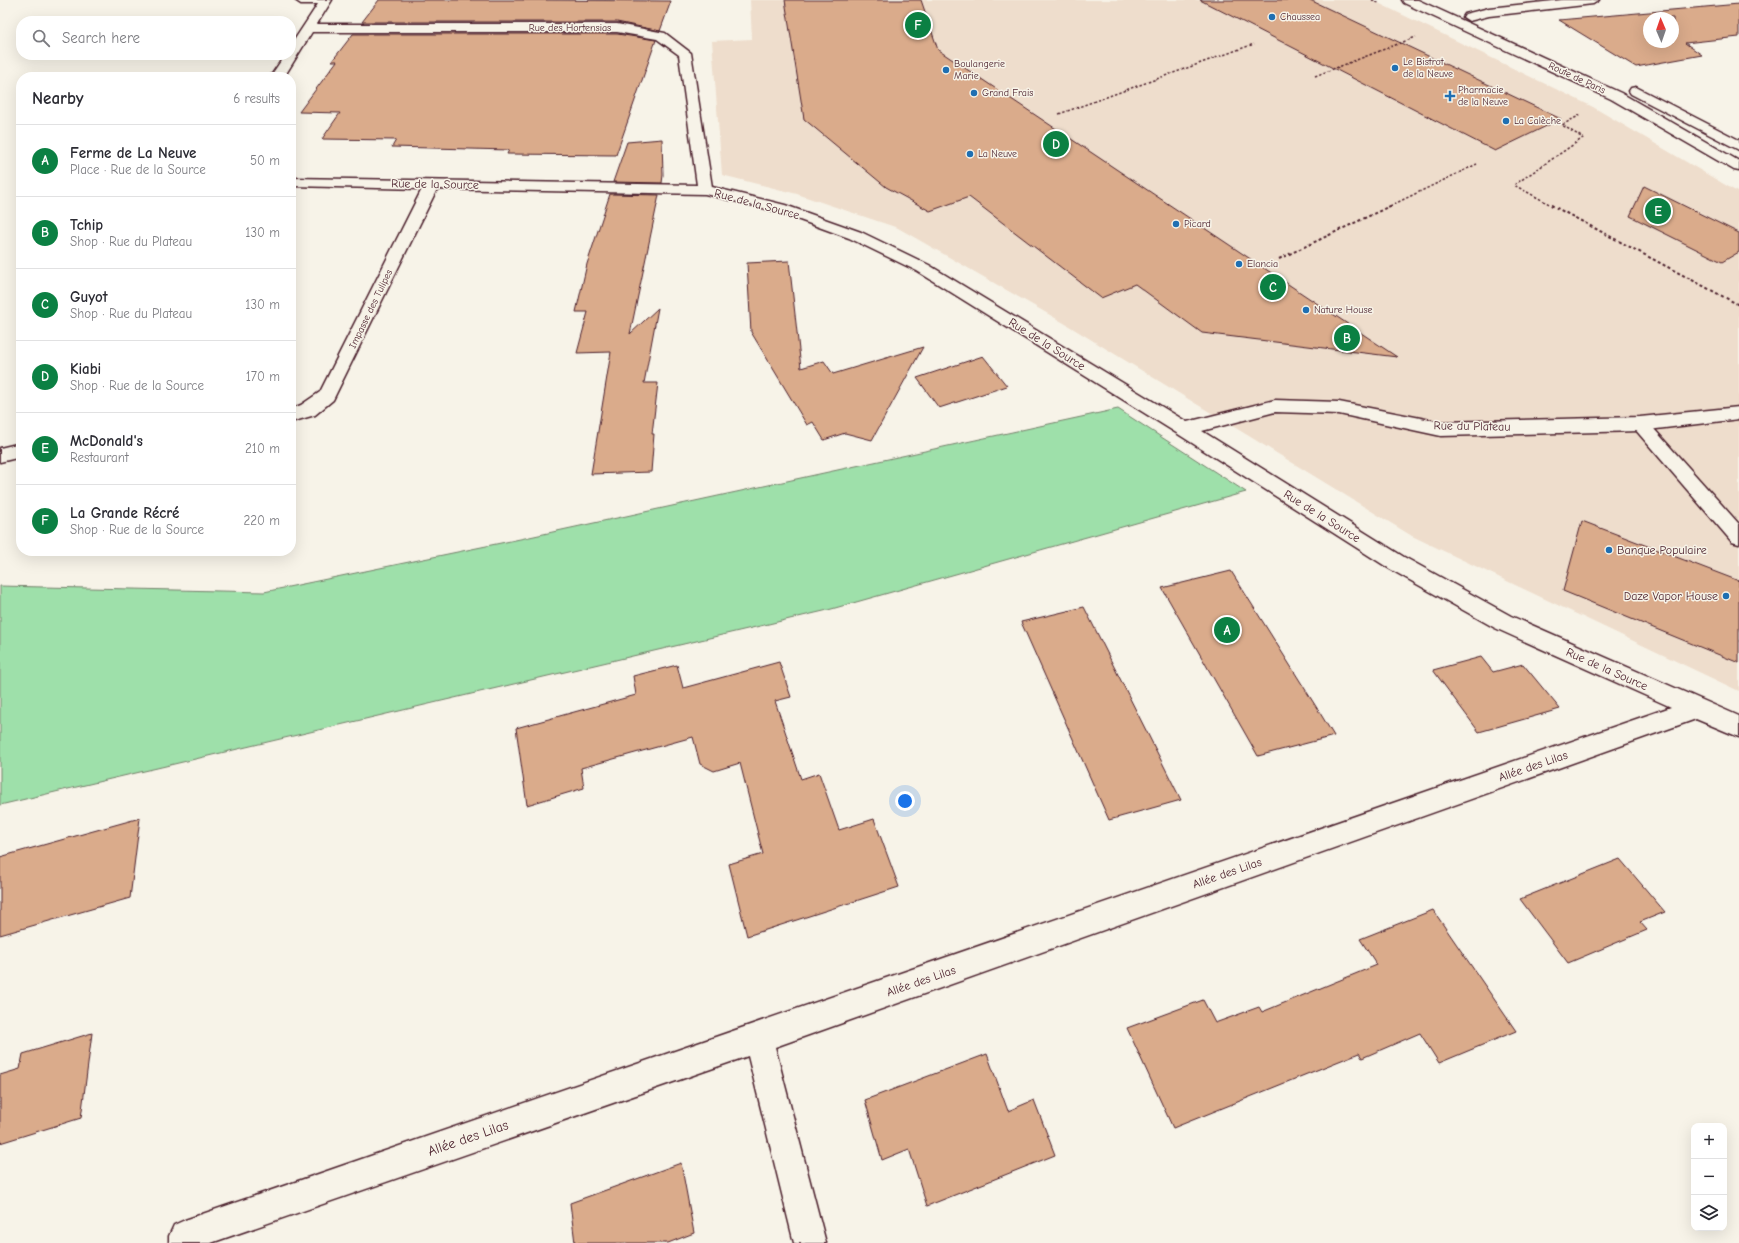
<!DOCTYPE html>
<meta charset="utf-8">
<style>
:root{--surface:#fff;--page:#f2f2f3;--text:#2b2b33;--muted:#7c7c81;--line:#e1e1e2;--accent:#0b8043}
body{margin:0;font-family:"Comic Neue",sans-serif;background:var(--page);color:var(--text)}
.controls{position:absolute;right:12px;bottom:12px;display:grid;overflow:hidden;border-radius:8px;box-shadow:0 4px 16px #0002}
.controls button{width:36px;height:36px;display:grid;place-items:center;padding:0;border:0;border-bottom:1px solid var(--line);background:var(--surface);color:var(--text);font:20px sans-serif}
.compass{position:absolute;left:1643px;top:12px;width:36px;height:36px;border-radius:50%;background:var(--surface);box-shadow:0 4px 16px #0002;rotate:358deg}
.you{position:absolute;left:905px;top:801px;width:14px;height:14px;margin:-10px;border:3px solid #fff;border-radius:50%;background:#1a73e8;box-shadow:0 0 0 6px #1a73e833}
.badge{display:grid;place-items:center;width:26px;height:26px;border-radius:50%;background:var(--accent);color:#fff;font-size:13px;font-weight:700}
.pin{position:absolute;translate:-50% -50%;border:2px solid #fff;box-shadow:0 1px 4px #0006}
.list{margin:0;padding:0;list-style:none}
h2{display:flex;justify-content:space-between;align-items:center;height:52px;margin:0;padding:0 16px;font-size:17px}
h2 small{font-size:13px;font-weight:400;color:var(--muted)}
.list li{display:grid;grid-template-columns:26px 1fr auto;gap:12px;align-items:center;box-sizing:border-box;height:72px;padding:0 16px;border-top:1px solid var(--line)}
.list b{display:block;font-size:15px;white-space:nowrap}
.list p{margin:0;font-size:13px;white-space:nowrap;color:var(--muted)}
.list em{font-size:13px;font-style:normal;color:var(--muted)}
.icon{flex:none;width:22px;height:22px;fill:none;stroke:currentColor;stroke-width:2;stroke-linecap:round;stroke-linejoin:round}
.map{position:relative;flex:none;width:1739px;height:1243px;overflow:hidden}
.search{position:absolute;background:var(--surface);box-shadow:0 4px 16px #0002;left:16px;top:16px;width:280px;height:44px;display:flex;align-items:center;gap:10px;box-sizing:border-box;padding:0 14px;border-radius:16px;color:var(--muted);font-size:15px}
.panel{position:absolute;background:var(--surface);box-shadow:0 4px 16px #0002;left:16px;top:72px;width:280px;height:484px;border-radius:16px}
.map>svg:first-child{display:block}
.built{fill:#edc}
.green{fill:#9ee0aa;stroke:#74806a}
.building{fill:#daab8b;stroke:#4a1f2b;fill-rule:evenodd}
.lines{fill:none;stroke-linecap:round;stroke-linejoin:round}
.lane-casing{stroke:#4a1f2b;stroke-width:3}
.street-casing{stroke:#4a1f2b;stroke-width:3}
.primary-casing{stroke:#4a1f2b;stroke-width:3}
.path-far1{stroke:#4a1f2b;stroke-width:1.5;stroke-dasharray:2.5 2;stroke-linecap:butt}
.path{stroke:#4a1f2b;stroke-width:2;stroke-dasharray:3 2.5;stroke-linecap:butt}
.lane{fill:#f7f3e8;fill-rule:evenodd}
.street{fill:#f7f3e8;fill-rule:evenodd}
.primary{fill:#f7f3e8;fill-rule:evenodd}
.poi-dot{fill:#1f6fb2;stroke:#f7f3e8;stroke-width:1.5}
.labels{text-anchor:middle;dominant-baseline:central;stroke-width:3;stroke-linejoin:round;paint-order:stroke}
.far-poi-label{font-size:10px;fill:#4a1f2b;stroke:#f7f3e8;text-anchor:start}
.far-street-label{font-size:10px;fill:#4a1f2b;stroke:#f7f3e8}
.street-label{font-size:12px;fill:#4a1f2b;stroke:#f7f3e8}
.poi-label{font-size:12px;fill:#4a1f2b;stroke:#f7f3e8;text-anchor:start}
.near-street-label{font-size:14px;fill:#4a1f2b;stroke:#f7f3e8}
</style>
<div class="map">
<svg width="1739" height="1243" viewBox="0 0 1739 1243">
<rect width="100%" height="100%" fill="#f7f3e8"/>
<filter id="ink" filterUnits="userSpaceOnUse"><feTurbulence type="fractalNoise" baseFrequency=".025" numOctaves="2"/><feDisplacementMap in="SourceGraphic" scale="8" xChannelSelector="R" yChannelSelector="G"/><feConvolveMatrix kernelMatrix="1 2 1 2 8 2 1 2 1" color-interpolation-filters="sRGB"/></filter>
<g filter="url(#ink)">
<path class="built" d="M 750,0 L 1372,0 L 1593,107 L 1739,193 L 1739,691 L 1412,536 L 1064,323 L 898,228 L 797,194 L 722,175 L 712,41 L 752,39 Z"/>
<path class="green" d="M 1118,409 L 1246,492 L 828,610 L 0,805 L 0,586 L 264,592 L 525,538 Z"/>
<g class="building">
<path d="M 379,0 L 540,0 L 671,1 L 660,31 L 617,22 L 362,22 Z"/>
<path d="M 785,0 L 921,0 L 938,50 L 1397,357 L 1202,333 L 1135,284 L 1101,298 L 969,197 L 930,211 L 886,187 L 804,119 Z"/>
<path d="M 1200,0 L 1310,0 L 1561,119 L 1495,151 Z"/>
<path d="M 1739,4 L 1739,37 L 1685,43 L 1702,55 L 1636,67 L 1559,20 ZM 1649,18 L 1673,18 L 1673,42 L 1649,42 Z"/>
<path d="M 353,34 L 617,34 L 656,40 L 616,155 L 507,154 L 509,150 L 392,147 L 396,140 L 322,139 L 340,113 L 299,112 L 337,61 L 332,61 Z"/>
<path d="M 662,139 L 663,175 L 662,183 L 613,182 L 627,142 Z"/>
<path d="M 1644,186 L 1739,233 L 1739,252 L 1722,262 L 1630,216 Z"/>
<path d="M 610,194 L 659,195 L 630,334 L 658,308 L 644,383 L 658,383 L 652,434 L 654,434 L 651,472 L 591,474 L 611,352 L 577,353 L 588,312 L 576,312 L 587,264 Z"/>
<path d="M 789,261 L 801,368 L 824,361 L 833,374 L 923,347 L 872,440 L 845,433 L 824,440 L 813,422 L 807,425 L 751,332 L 747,263 Z"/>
<path d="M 983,356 L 1007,386 L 939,408 L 917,378 Z"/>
<path d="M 1582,521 L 1739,581 L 1739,663 L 1563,591 Z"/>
<path d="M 1231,571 L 1320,713 L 1334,736 L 1258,756 L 1162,588 Z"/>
<path d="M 1084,607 L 1181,800 L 1109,820 L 1021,622 Z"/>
<path d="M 1481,657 L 1493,672 L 1523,664 L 1560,709 L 1479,732 L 1433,670 Z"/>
<path d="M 779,662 L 791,697 L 775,701 L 801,779 L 819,773 L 839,830 L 874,819 L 899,887 L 747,936 L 729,864 L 763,854 L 740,763 L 714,771 L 700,764 L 693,737 L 581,768 L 584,788 L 527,805 L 516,728 L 636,695 L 633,676 L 677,665 L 683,688 Z"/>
<path d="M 140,818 L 130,898 L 0,935 L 0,857 Z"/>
<path d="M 1620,859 L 1665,912 L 1640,922 L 1647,930 L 1568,963 L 1520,899 Z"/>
<path d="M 1433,910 L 1516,1031 L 1439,1063 L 1420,1033 L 1362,1058 L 1359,1053 L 1173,1128 L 1127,1028 L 1203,1000 L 1215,1023 L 1259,1007 L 1262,1012 L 1377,965 L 1360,939 Z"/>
<path d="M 92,1033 L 81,1118 L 0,1143 L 0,1075 L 20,1069 L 23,1054 Z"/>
<path d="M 987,1054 L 1008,1111 L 1034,1100 L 1055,1155 L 927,1206 L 909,1149 L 882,1160 L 865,1100 Z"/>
<path d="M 681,1163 L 694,1233 L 668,1243 L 575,1243 L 570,1203 Z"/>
</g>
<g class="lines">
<g class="lane-casing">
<path id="lane" d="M 1640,418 L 1646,420 L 1739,524 L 1739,544 L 1732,542 L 1634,428 L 1631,424 L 1634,420 Z"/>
</g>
<g class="street-casing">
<g id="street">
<path d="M 295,0 L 332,0 L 317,24 L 617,24 L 665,33 L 691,53 L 712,187 L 785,205 L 861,232 L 929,265 L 1187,422 L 1275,400 L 1339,402 L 1441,422 L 1640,417 L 1739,407 L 1739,419 L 1640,431 L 1441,436 L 1339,414 L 1275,412 L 1202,431 L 1404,557 L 1511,616 L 1739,716 L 1739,737 L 1696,719 L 775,1047 L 826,1243 L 794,1243 L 748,1056 L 211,1243 L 169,1243 L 169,1236 L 174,1225 L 185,1220 L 1671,707 L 1495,628 L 1390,569 L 1178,434 L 917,271 L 849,238 L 775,211 L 705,194 L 437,189 L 333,400 L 315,415 L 291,422 L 291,409 L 301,405 L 320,392 L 422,189 L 291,186 L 291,178 L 697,185 L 679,55 L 657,39 L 617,32 L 312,32 L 284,77 L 270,77 L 285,55 L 291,55 L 291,45 L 318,4 L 301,4 Z"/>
<path d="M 1562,0 L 1599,0 L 1593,4 L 1489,16 L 1469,21 L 1463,17 L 1465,14 L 1489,8 Z"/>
<path d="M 21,443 L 21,457 L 0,462 L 0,448 Z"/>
</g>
</g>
<g class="primary-casing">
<g id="primary">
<path d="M 1402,0 L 1418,0 L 1621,93 L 1739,161 L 1739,171 L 1734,170 L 1611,99 L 1404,3 Z"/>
<path d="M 1636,87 L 1739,140 L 1739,150 L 1631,94 L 1629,91 L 1631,88 Z"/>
</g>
</g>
<g class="path-far1">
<path d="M 1372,0 L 1379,3"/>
<path d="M 1315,76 L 1416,37"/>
<path d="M 1059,114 L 1254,44"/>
<path d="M 1390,206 L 1477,164"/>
<path d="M 1553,206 L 1514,185 L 1583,138 L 1562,125 L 1582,114"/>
</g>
<g class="path">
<path d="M 1551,205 L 1739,305"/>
<path d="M 1279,259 L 1392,205"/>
</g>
<use href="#lane" class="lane"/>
<use href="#street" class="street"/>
<use href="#primary" class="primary"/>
</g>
</g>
<g class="poi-dot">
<circle cx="1272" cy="17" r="4"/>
<circle cx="1395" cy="68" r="4"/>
<circle cx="946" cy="70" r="4"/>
<circle cx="974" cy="93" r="4"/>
<path d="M1448 90h4v4h4v4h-4v4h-4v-4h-4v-4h4z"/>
<circle cx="1506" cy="121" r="4"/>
<circle cx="970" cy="154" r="4"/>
<circle cx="1176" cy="224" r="4"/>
<circle cx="1239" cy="264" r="4"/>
<circle cx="1306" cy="310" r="4"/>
<circle cx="1609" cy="550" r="4"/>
<circle cx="1726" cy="596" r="4"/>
</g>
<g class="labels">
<g class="far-poi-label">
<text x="1280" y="17">Chaussea</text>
<text x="1403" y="62">Le Bistrot<tspan x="1403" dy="12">de la Neuve</tspan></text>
<text x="954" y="64">Boulangerie<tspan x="954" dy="12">Marie</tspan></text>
<text x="1458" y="90">Pharmacie<tspan x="1458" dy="12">de la Neuve</tspan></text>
<text x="982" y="93">Grand Frais</text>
<text x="1514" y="121">La Calèche</text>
<text x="978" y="154">La Neuve</text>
<text x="1184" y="224">Picard</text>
<text x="1247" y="264">Elancia</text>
<text x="1314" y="310">Nature House</text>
</g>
<g class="far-street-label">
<text x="570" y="28">Rue des Hortensias</text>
<text transform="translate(1577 78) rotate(25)">Route de Paris</text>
<text transform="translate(371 309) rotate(-64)">Impasse des Tulipes</text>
</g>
<g class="street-label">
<text transform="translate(435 184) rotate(1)">Rue de la Source</text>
<text transform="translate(757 204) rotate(15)">Rue de la Source</text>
<text transform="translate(1047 344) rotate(32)">Rue de la Source</text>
<text transform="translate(1472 426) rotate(1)">Rue du Plateau</text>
<text transform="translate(1322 516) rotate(32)">Rue de la Source</text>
<text transform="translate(1607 669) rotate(24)">Rue de la Source</text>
<text transform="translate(1533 766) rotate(-19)">Allée des Lilas</text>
<text transform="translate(1227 873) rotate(-19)">Allée des Lilas</text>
<text transform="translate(921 981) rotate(-19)">Allée des Lilas</text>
</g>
<g class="poi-label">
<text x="1617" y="550">Banque Populaire</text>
<text x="1718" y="596" text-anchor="end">Daze Vapor House</text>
</g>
<g class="near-street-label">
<text transform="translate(468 1138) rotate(-19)">Allée des Lilas</text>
</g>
</g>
</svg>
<div class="controls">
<button>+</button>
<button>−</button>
<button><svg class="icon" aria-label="layers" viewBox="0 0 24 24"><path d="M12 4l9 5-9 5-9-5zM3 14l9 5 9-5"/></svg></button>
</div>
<svg class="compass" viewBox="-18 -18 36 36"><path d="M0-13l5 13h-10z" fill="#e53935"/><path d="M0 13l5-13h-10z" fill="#7c7c81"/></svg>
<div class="you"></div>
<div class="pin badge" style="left:1227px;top:630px">A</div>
<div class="pin badge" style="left:1347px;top:338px">B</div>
<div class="pin badge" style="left:1273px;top:287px">C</div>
<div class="pin badge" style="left:1056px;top:144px">D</div>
<div class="pin badge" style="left:1658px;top:211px">E</div>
<div class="pin badge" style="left:918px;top:25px">F</div>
<div class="search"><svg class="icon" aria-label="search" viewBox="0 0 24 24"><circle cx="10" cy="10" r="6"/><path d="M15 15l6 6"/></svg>Search here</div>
<section class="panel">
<h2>Nearby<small>6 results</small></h2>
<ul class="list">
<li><span class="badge">A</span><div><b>Ferme de La Neuve</b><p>Place · Rue de la Source</p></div><em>50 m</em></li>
<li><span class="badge">B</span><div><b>Tchip</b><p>Shop · Rue du Plateau</p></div><em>130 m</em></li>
<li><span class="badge">C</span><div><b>Guyot</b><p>Shop · Rue du Plateau</p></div><em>130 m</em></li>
<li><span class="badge">D</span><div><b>Kiabi</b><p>Shop · Rue de la Source</p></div><em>170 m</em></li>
<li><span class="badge">E</span><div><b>McDonald's</b><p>Restaurant</p></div><em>210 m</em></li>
<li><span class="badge">F</span><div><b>La Grande Récré</b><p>Shop · Rue de la Source</p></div><em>220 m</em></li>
</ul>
</section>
</div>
